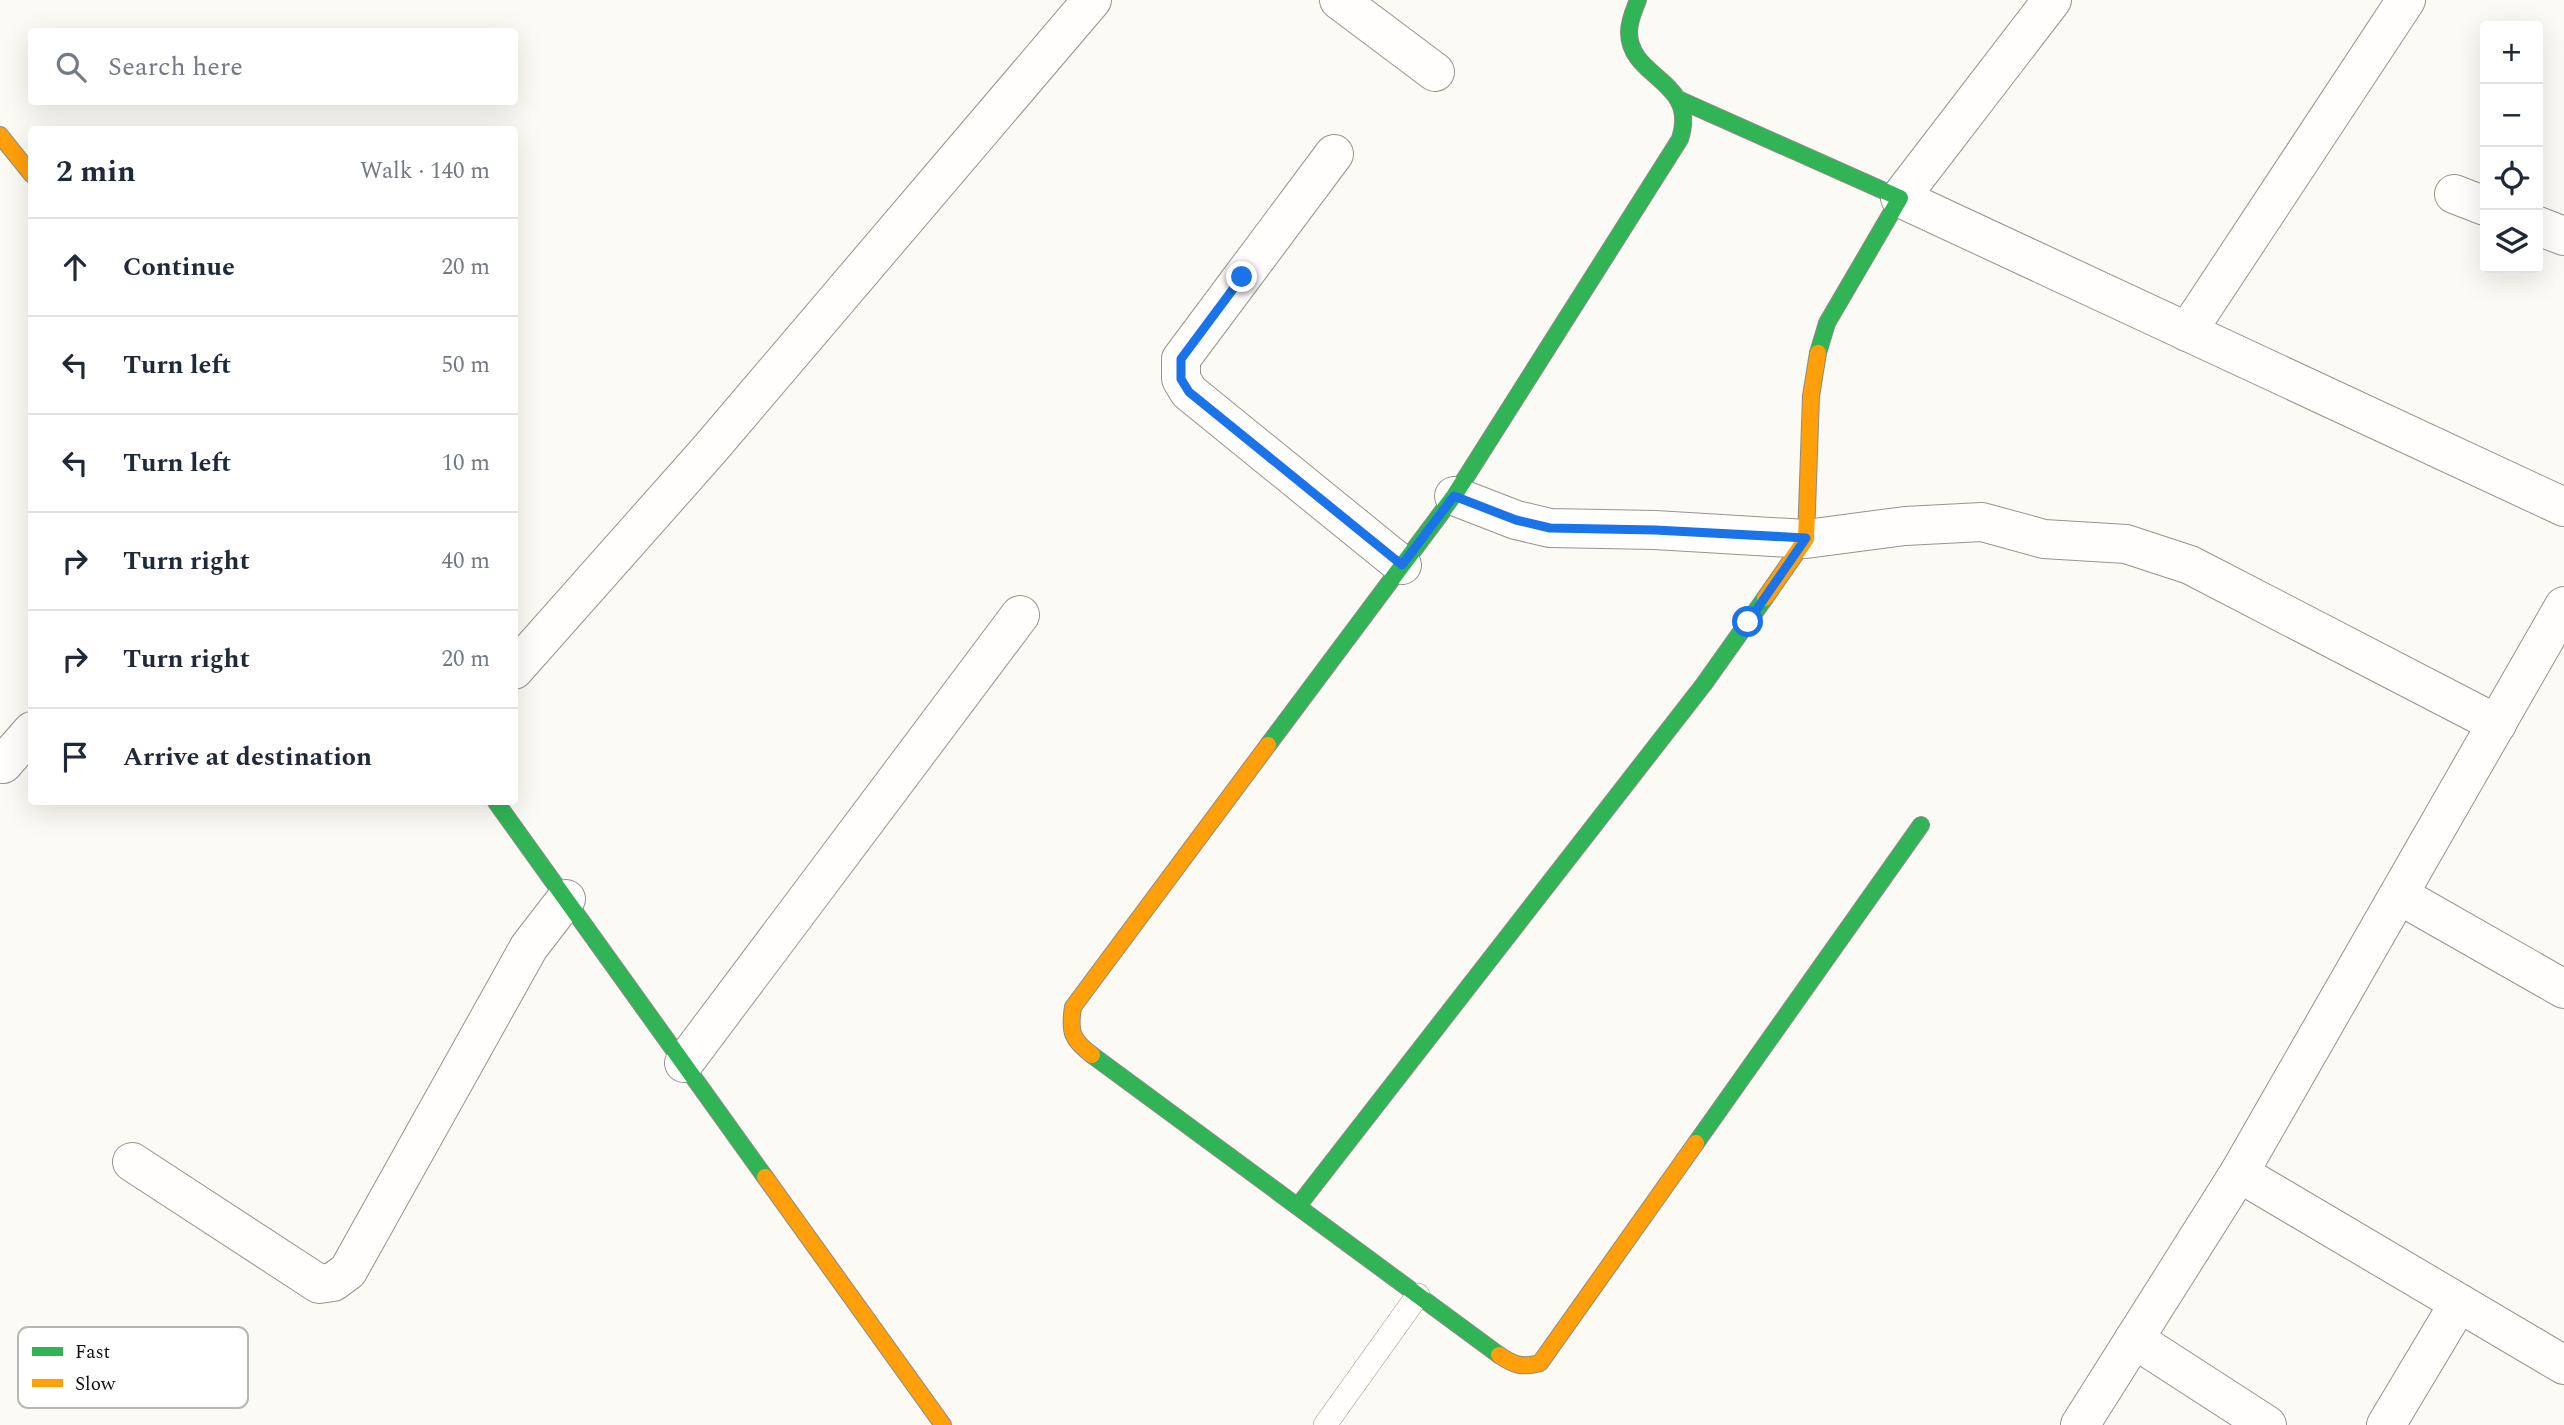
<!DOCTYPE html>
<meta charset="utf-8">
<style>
:root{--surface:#fff;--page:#f6f6f7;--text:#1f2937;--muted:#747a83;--line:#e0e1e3}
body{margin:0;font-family:Spectral,serif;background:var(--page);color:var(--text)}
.controls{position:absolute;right:21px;top:21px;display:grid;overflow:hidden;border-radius:7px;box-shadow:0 7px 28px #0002}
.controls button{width:63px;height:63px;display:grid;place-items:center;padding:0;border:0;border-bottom:2px solid var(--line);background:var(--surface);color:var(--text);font:35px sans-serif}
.stop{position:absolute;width:21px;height:21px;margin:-16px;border:5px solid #1a73e8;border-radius:50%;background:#fff}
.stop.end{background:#1a73e8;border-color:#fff;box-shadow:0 2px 7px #0008}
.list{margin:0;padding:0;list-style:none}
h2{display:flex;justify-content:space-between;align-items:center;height:91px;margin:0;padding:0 28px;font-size:30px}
h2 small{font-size:23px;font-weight:400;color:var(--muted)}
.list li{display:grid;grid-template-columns:46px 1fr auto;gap:21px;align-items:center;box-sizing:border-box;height:98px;padding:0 28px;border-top:2px solid var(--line)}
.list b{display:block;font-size:26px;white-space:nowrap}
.list em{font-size:23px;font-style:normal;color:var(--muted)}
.icon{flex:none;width:38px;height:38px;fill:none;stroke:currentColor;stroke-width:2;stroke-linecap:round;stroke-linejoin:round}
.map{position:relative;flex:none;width:2564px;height:1425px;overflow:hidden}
.search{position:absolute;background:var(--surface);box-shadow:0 7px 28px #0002;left:28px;top:28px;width:490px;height:77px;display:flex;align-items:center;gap:18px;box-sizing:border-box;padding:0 24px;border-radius:7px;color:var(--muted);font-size:26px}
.panel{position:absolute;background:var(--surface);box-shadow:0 7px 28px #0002;left:28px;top:126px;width:490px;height:679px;border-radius:7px}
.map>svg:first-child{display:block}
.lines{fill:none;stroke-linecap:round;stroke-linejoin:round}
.lane-casing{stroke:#959492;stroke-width:24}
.street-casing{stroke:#959492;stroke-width:40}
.fast-casing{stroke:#8c8b88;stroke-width:18}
.slow-casing{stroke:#8c8b88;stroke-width:18}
.lane{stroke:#fffefd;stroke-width:23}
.street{stroke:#fffefd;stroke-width:38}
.fast{stroke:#30b455;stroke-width:16}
.slow{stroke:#ff9f0a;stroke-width:16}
.route{stroke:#1a73e8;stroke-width:9}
.key{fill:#fff;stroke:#b7b7b7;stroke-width:2}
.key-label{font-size:19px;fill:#0e0e0e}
</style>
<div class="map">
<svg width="2564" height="1425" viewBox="0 0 2564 1425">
<rect width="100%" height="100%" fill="#fcfaf4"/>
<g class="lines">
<g class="lane-casing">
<path id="lane" d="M 1325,1425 L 1418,1295"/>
</g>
<g class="street-casing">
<g id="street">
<path d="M 1339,0 L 1435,72"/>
<path d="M 2052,0 L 1900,198 L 2564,507"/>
<path d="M 1334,154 L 1181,359 L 1181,379 L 1189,392 L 1402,565"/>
<path d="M 2454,194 L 2485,206"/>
<path d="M 2538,226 L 2564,236"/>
<path d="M 2187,332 L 2406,0"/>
<path d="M 1454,496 L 1516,520 L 1550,528 L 1655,530 L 1806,539 L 1905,526 L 1982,522 L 2044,539 L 2126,544 L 2190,565 L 2497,724"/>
<path d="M 514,670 L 709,450 L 1092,0"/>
<path d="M 3,764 L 32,731"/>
<path d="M 2399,895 L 2564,989"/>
<path d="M 684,1063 L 1020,615"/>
<path d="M 132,1162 L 319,1284 L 333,1282 L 348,1271 L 529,947 L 566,899"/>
<path d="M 2239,1173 L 2564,1365"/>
<path d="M 2134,1339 L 2267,1425"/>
<path d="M 2080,1425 L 2239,1173 L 2564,606"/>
<path d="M 2386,1425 L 2459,1303"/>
</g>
</g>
<g class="fast-casing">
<g id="fast">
<path d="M 1680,100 L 1900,198 L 1827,323 L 1818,353"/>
<path d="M 1268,745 L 1454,496 L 1680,139 C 1699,80 1629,79 1629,32 C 1629,21 1634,10 1638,0"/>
<path d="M 496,802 L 765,1177"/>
<path d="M 1092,1055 L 1499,1355"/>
<path d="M 1696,1143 L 1921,825"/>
<path d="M 1298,1206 L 1704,684 L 1765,598"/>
</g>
</g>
<g class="slow-casing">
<g id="slow">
<path d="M 0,135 L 32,175"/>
<path d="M 1765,598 L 1806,539 L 1811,396 L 1818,353"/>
<path d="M 1092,1055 C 1072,1040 1069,1032 1073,1007 L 1268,745"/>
<path d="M 765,1177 L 943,1425"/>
<path d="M 1499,1355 C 1514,1365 1522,1368 1540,1363 L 1696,1143"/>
</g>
</g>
<use href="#lane" class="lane"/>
<use href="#street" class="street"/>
<use href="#fast" class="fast"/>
<use href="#slow" class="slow"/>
</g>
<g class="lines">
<path class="route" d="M 1242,277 L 1181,359 L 1181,379 L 1189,392 L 1402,565 L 1454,496 L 1516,520 L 1550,528 L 1655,530 L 1806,538 L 1748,622"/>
</g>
<rect x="18" y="1327" width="230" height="81" rx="10" class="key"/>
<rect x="32" y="1347" width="31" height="9" fill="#30b455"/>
<rect x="32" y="1379" width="31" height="8" fill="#ff9f0a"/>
<g class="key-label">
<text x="75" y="1358">Fast</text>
<text x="75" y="1390">Slow</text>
</g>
</svg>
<div class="controls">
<button>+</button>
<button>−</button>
<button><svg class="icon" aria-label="locate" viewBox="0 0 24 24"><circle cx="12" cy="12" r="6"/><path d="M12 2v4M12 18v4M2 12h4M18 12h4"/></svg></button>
<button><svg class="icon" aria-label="layers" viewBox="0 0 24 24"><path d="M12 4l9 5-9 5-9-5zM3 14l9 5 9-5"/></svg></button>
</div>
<div class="stop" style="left:1748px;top:622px"></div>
<div class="stop end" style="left:1242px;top:277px"></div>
<div class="search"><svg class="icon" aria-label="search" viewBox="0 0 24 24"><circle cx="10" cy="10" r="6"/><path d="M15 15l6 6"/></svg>Search here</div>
<section class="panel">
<h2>2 min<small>Walk · 140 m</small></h2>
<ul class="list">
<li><svg class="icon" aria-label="ahead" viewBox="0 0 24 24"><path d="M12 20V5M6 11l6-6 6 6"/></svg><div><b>Continue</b></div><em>20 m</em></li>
<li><svg class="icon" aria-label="left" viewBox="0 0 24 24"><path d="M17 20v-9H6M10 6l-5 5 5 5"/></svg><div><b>Turn left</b></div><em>50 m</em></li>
<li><svg class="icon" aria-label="left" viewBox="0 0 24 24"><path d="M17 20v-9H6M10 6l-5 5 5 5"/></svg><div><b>Turn left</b></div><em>10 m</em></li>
<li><svg class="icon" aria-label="right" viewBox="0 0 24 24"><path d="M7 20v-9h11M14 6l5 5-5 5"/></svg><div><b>Turn right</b></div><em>40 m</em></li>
<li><svg class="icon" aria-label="right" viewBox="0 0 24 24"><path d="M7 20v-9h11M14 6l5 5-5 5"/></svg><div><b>Turn right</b></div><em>20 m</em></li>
<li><svg class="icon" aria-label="arrive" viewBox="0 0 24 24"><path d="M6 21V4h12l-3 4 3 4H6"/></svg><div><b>Arrive at destination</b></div></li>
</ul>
</section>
</div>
